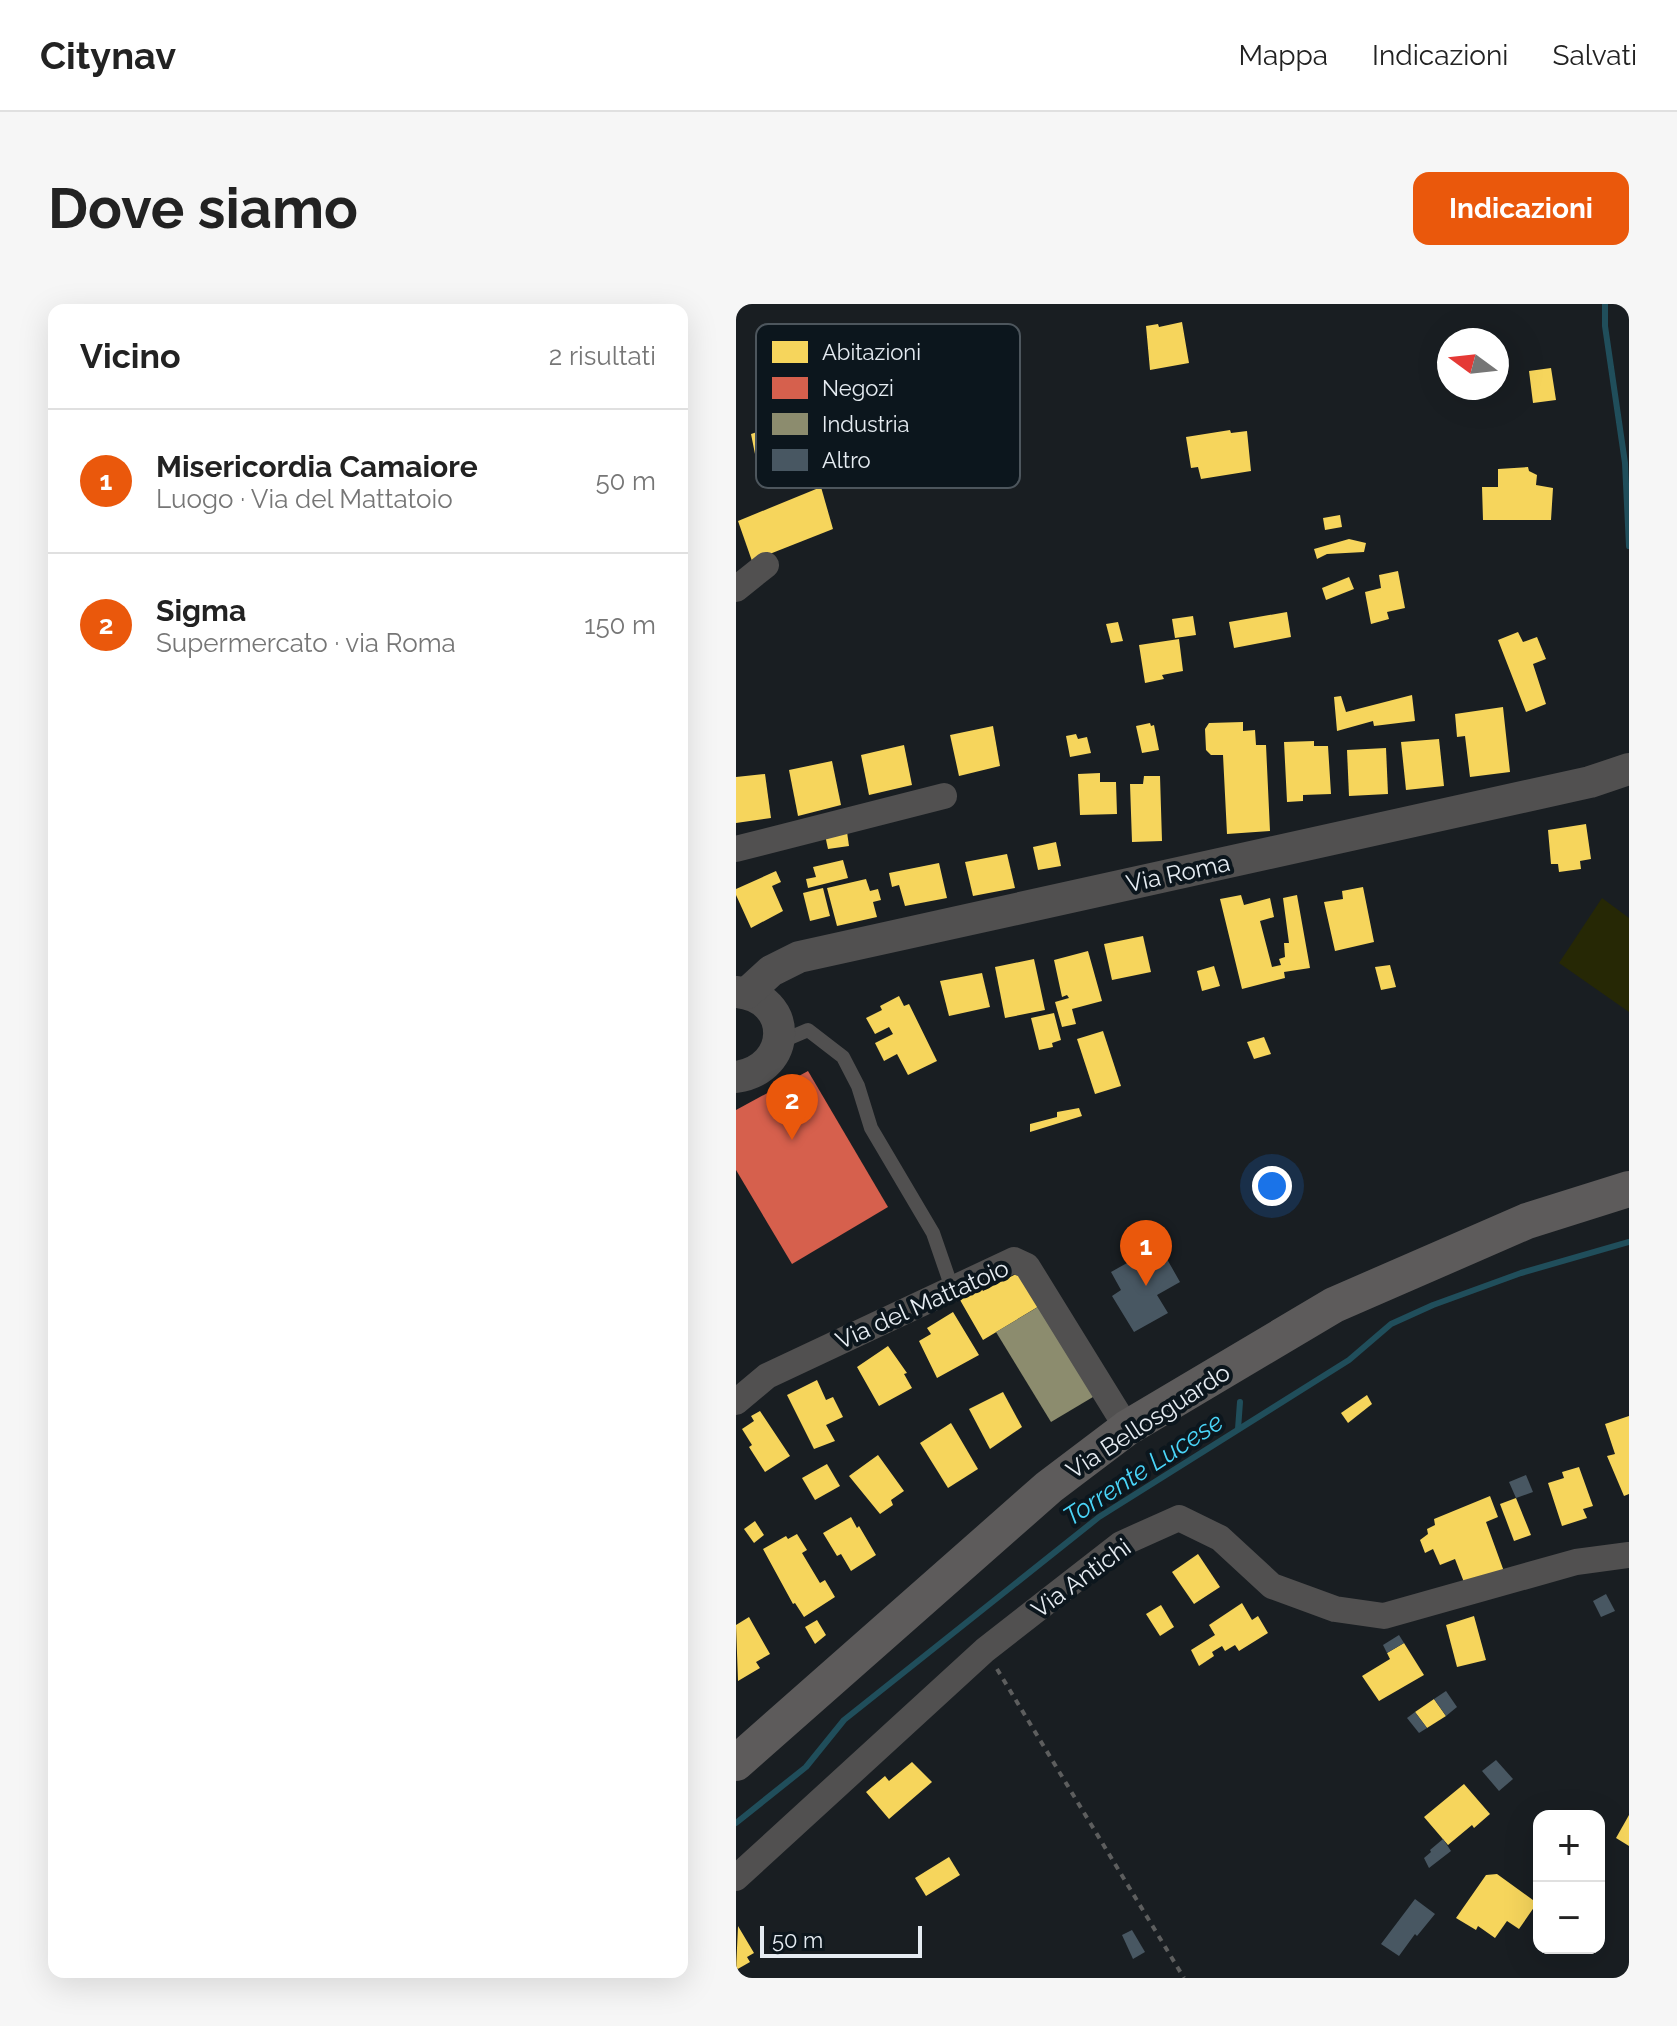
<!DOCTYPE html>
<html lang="it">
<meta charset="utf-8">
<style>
:root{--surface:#fff;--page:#f6f6f6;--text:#222;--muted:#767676;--line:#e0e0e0;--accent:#ea580c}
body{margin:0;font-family:Raleway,sans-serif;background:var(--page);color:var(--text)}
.controls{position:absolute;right:24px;bottom:24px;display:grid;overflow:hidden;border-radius:16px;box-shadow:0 8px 32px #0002}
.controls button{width:72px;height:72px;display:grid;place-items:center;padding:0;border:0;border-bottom:2px solid var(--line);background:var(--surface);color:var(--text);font:40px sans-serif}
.compass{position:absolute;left:701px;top:24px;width:72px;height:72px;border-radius:50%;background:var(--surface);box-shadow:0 8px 32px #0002;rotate:285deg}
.scale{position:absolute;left:24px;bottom:20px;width:162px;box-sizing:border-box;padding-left:8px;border:4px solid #e6ecf2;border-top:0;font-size:22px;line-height:28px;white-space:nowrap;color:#e6ecf2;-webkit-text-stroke:6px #0c161d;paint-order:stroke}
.you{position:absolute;left:536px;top:882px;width:28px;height:28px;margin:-20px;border:6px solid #fff;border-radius:50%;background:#1a73e8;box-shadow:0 0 0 12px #1a73e833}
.badge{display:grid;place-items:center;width:52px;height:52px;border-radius:50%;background:var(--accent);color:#fff;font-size:26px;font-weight:700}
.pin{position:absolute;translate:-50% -66px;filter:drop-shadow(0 2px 4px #0008)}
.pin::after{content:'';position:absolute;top:42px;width:28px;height:24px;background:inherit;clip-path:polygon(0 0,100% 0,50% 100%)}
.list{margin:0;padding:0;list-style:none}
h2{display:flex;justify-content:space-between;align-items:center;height:104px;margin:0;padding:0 32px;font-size:34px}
h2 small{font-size:26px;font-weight:400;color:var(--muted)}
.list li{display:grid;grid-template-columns:52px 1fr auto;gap:24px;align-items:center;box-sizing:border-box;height:144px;padding:0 32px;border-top:2px solid var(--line)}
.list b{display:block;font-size:30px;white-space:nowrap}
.list p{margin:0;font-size:26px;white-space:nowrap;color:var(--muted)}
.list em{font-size:26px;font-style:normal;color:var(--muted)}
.map{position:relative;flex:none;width:893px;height:1674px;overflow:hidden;border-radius:16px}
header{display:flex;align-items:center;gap:48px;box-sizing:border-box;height:112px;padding:0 40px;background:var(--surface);border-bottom:2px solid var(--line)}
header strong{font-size:38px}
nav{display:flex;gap:44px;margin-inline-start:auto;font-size:28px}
.intro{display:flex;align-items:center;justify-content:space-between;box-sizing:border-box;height:192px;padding:0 48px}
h1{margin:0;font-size:56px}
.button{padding:20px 36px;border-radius:16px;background:var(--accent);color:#fff;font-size:28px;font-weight:700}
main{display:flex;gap:48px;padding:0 48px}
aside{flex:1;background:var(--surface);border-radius:16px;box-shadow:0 8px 32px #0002}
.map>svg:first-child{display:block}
.green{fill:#262805}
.homes{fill:#f6d55c}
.shops{fill:#d6604d}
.industry{fill:#8c8c6e}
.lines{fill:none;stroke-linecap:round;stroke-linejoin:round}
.stream{stroke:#204e5b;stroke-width:6}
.building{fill:#485762}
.path{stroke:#5d5e5e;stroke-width:4;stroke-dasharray:6 6;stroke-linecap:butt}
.service{stroke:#515050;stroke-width:14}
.minor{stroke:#515050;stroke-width:26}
.tertiary{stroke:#515050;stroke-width:32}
.secondary{stroke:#5d5b5b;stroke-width:36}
.labels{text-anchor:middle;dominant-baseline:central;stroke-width:8;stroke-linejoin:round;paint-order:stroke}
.street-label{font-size:24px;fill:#e6ecf2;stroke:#0c161d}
.water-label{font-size:26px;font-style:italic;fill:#4ad5f8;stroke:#0c161d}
.key{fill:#0c161d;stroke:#4d565d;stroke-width:2}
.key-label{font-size:22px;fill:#e6ecf2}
</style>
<header>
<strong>Citynav</strong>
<nav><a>Mappa</a><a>Indicazioni</a><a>Salvati</a></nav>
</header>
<div class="intro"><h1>Dove siamo</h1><a class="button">Indicazioni</a></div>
<main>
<aside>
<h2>Vicino<small>2 risultati</small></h2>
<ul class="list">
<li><span class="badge">1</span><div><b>Misericordia Camaiore</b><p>Luogo · Via del Mattatoio</p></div><em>50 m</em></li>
<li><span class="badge">2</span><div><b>Sigma</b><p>Supermercato · via Roma</p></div><em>150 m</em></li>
</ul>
</aside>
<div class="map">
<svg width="893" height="1674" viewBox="0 0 893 1674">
<rect width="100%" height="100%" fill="#191e22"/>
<path class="green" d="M 866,594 L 893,614 L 893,708 L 823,659 Z"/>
<g class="homes">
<path d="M 446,18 L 453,59 L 414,66 L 410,22 L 422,20 L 423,23 Z"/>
<path d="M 815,64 L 820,96 L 797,99 L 793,67 Z"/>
<path d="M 46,120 L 47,128 L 60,125 L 65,147 L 21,160 L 15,130 Z"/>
<path d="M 494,126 L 495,129 L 511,127 L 515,167 L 465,175 L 462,163 L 455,164 L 450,133 Z"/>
<path d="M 792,163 L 793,167 L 801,171 L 800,181 L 817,184 L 815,216 L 747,216 L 746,183 L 762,183 L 762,165 Z"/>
<path d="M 85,183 L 97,225 L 16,257 L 2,217 Z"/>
<path d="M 604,211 L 606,223 L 589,226 L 587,214 Z"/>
<path d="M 613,235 L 630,239 L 628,248 L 591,250 L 581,255 L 578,245 Z"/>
<path d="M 662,267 L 669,304 L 651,308 L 653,315 L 635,320 L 629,288 L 645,284 L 643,271 Z"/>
<path d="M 613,273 L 618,285 L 590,296 L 586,284 Z"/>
<path d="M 551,308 L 555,333 L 498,344 L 493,318 Z"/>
<path d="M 457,312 L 460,331 L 439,334 L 436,315 Z"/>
<path d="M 382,318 L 387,337 L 375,339 L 370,320 Z"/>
<path d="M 782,328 L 787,338 L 801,333 L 810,355 L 797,360 L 810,400 L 790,408 L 762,336 Z"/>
<path d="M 443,335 L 447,367 L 426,371 L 428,375 L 409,379 L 403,341 Z"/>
<path d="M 676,391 L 679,417 L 638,422 L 637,417 L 601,427 L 598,393 L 605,392 L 610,408 Z"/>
<path d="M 767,403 L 774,468 L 734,473 L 729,432 L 721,433 L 719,410 Z"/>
<path d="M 507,418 L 507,427 L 519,426 L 520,441 L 530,441 L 534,527 L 491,530 L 487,451 L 475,451 L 470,446 L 469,425 L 473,419 Z"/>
<path d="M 414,419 L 415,422 L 418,421 L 423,446 L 406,449 L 400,422 Z"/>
<path d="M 257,422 L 264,462 L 223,472 L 214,431 Z"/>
<path d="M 340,430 L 342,435 L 351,433 L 355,449 L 334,453 L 330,432 Z"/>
<path d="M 703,435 L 708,482 L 670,486 L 665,438 Z"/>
<path d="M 578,437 L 578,442 L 592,442 L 595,490 L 567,491 L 567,497 L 551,498 L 548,438 Z"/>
<path d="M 168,441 L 176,481 L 133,491 L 125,451 Z"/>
<path d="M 650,444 L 652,490 L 613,492 L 611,446 Z"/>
<path d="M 96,457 L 105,501 L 62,512 L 53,466 Z"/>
<path d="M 364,469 L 364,478 L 380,478 L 381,510 L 344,511 L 342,470 Z"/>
<path d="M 29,470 L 35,514 L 0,519 L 0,473 Z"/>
<path d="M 408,472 L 424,472 L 426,537 L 396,538 L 394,480 L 407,480 Z"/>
<path d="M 850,520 L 855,555 L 844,557 L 845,565 L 823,568 L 822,560 L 815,560 L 812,526 Z"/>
<path d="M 111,528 L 113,542 L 92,545 L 89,531 Z"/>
<path d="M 320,538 L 325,562 L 302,566 L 297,543 Z"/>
<path d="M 271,550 L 279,584 L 237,592 L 229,558 Z"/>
<path d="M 107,556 L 112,574 L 72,584 L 70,575 L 80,573 L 77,563 Z"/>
<path d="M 203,559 L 211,594 L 169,602 L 163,581 L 156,583 L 153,569 Z"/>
<path d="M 40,567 L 45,578 L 36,582 L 47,607 L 15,624 L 0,591 L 0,585 Z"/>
<path d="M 130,575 L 134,587 L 142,585 L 145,596 L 137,598 L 141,613 L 101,622 L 91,584 Z"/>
<path d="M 627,583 L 638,638 L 599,647 L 588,598 L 607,595 L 606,587 Z"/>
<path d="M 87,584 L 94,612 L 74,617 L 67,589 Z"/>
<path d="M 505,591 L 508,601 L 534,594 L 538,613 L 524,617 L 536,663 L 545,661 L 543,655 L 549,653 L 548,639 L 553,639 L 547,594 L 561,591 L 574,664 L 548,668 L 549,674 L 506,685 L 484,595 Z"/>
<path d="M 407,632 L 415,668 L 376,676 L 368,640 Z"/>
<path d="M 352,647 L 366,697 L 336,705 L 340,720 L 326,723 L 319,698 L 333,694 L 331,691 L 326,693 L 318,656 Z"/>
<path d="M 298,655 L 309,706 L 269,714 L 259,663 Z"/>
<path d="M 654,661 L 660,683 L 645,686 L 639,663 Z"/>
<path d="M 478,662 L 484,682 L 466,687 L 461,667 Z"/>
<path d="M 246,669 L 254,703 L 213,712 L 204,677 Z"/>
<path d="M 163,692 L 168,702 L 173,700 L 201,757 L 172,771 L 161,750 L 148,757 L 139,739 L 157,730 L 153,723 L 139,730 L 130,714 L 146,706 L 144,702 Z"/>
<path d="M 318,709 L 325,736 L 316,739 L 317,743 L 303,746 L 295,714 Z"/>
<path d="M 367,727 L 385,782 L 359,790 L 341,735 Z"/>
<path d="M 528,733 L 535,750 L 518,755 L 511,738 Z"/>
<path d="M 343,804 L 346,812 L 294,828 L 294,820 L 321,813 L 321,808 Z"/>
<path d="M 284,968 L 305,1001 L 247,1036 L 220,989 L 241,978 L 247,987 Z"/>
<path d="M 217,1008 L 243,1051 L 201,1074 L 183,1037 L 195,1030 L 191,1024 Z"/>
<path d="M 152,1042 L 171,1069 L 168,1070 L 176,1084 L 143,1102 L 121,1063 Z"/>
<path d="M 81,1076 L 90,1096 L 97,1093 L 107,1113 L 90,1121 L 99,1137 L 78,1145 L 51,1091 Z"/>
<path d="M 267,1088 L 286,1123 L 254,1145 L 233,1105 Z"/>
<path d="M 631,1091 L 636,1100 L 612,1119 L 605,1109 Z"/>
<path d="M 24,1107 L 54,1152 L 29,1168 L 13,1143 L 16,1141 L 6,1125 L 18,1117 L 15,1112 Z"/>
<path d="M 893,1112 L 893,1190 L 888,1192 L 871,1152 L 879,1150 L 869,1120 Z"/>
<path d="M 215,1119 L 242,1165 L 212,1184 L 184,1139 Z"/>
<path d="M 142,1151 L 168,1187 L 155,1196 L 157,1201 L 144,1210 L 113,1172 Z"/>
<path d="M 91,1160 L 104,1182 L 79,1196 L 66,1174 Z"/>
<path d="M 843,1163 L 857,1202 L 847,1205 L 851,1214 L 826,1222 L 812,1179 L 828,1174 L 826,1168 Z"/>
<path d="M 754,1192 L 762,1213 L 750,1218 L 770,1273 L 731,1286 L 719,1255 L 704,1261 L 697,1245 L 689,1249 L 684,1236 L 692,1230 L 691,1225 L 699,1221 L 698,1215 Z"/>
<path d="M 780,1194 L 795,1231 L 778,1237 L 764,1200 Z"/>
<path d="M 115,1213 L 121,1224 L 123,1222 L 140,1251 L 115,1267 L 105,1250 L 101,1252 L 87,1229 Z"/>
<path d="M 19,1217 L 28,1231 L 18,1239 L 8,1225 Z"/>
<path d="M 61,1230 L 71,1246 L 66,1249 L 84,1279 L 89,1276 L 99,1293 L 68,1313 L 59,1299 L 57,1300 L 27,1245 L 50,1232 L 52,1235 Z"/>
<path d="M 462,1250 L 484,1283 L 458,1300 L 436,1268 Z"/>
<path d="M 506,1299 L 516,1316 L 522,1312 L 532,1329 L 503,1347 L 499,1341 L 489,1347 L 486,1342 L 476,1348 L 478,1352 L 463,1362 L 455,1346 L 479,1331 L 473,1321 Z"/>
<path d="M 425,1301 L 438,1323 L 424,1332 L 410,1310 Z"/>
<path d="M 738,1312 L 750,1356 L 721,1363 L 710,1321 Z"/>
<path d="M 13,1313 L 34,1350 L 20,1358 L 24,1364 L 2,1377 L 0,1321 Z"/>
<path d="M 81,1316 L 90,1331 L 79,1340 L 69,1323 Z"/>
<path d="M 668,1339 L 688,1371 L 643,1397 L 626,1372 L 654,1355 L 651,1349 Z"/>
<path d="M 698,1395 L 710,1412 L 691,1424 L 679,1408 Z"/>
<path d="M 176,1458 L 196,1478 L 153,1515 L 130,1488 L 149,1472 L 153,1477 Z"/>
<path d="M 728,1480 L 754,1510 L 738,1524 L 736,1521 L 712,1541 L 688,1513 Z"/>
<path d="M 893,1511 L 893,1542 L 880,1534 Z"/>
<path d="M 213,1553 L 224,1571 L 190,1592 L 179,1574 Z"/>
<path d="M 761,1570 L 801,1599 L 783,1625 L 771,1617 L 759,1634 L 742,1622 L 740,1626 L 720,1614 L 750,1571 Z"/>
<path d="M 2,1622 L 18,1649 L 11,1653 L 14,1658 L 0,1666 Z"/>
</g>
<path class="shops" d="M 72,767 L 152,903 L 56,960 L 0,866 L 0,806 Z"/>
<path class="industry" d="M 307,1000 L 362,1090 L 315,1118 L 260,1028 Z"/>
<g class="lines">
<g class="stream">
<path d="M 869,0 L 869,22 L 889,159 L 893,242"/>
<path d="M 502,1125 L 504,1098"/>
<path d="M 0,1519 L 70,1463 L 108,1416 L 363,1213 L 613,1056 L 655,1020 L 697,1001 L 785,969 L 893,938"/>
</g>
</g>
<g class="building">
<path d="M 423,941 L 444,978 L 421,991 L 432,1009 L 398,1028 L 376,992 L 385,986 L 375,968 Z"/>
<path d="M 790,1171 L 797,1188 L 780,1194 L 773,1178 Z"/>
<path d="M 870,1290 L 879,1307 L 865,1313 L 857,1297 Z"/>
<path d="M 663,1331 L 668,1339 L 651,1349 L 647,1341 Z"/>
<path d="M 710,1387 L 721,1403 L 710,1412 L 698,1395 Z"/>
<path d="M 679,1408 L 691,1424 L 683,1429 L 671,1414 Z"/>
<path d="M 760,1456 L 777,1475 L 763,1487 L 746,1467 Z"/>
<path d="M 707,1535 L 715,1547 L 693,1564 L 688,1554 L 695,1548 L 694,1546 Z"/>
<path d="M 679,1595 L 699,1610 L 681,1632 L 679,1630 L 663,1652 L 645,1640 Z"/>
<path d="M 396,1626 L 409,1648 L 397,1655 L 386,1631 Z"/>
</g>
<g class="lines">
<path class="path" d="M 261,1365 L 448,1674"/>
<path class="service" d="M 44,738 L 72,726 L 107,753 L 122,782 L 135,824 L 197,929 L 216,984"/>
<g class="minor">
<path d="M 0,285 L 30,261"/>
<path d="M 0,545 L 208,492"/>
<path d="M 0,1098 L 31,1072 L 278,956 L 291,962 L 391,1124"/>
<path d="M 0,1574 L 249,1346 L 385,1240 L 443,1214 L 484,1234 L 536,1282 L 599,1305 L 648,1312 L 840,1258 L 893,1251"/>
</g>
<g class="tertiary">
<path d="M 0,688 C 58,693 57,765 0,773"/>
<path d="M 11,689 L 35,667 L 63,653 L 854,478 L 893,465"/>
</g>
<path class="secondary" d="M 0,1459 L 313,1183 L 391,1124 L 598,1001 L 791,917 L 893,885"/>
</g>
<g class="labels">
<g class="street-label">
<text transform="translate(442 569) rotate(-12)">Via Roma</text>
<text transform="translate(186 1000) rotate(-24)">Via del Mattatoio</text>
<text transform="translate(412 1117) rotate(-33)">Via Bellosguardo</text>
<text transform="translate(345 1274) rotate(-36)">Via Antichi</text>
</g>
<g class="water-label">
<text transform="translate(407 1165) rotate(-33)">Torrente Lucese</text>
</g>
</g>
<rect x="20" y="20" width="264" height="164" rx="12" class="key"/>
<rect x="36" y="37" width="36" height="22" fill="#f6d55c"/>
<rect x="36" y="73" width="36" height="22" fill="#d6604d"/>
<rect x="36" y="109" width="36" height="22" fill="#8c8c6e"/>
<rect x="36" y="145" width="36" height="22" fill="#485762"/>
<g class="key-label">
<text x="86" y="56">Abitazioni</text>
<text x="86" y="92">Negozi</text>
<text x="86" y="128">Industria</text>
<text x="86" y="164">Altro</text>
</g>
</svg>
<div class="controls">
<button>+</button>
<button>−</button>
</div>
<svg class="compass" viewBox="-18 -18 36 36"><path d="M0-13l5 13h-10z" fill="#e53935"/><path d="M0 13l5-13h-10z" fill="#767676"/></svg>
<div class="scale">50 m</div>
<div class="you"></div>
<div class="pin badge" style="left:410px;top:982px">1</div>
<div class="pin badge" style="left:56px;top:836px">2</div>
</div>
</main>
